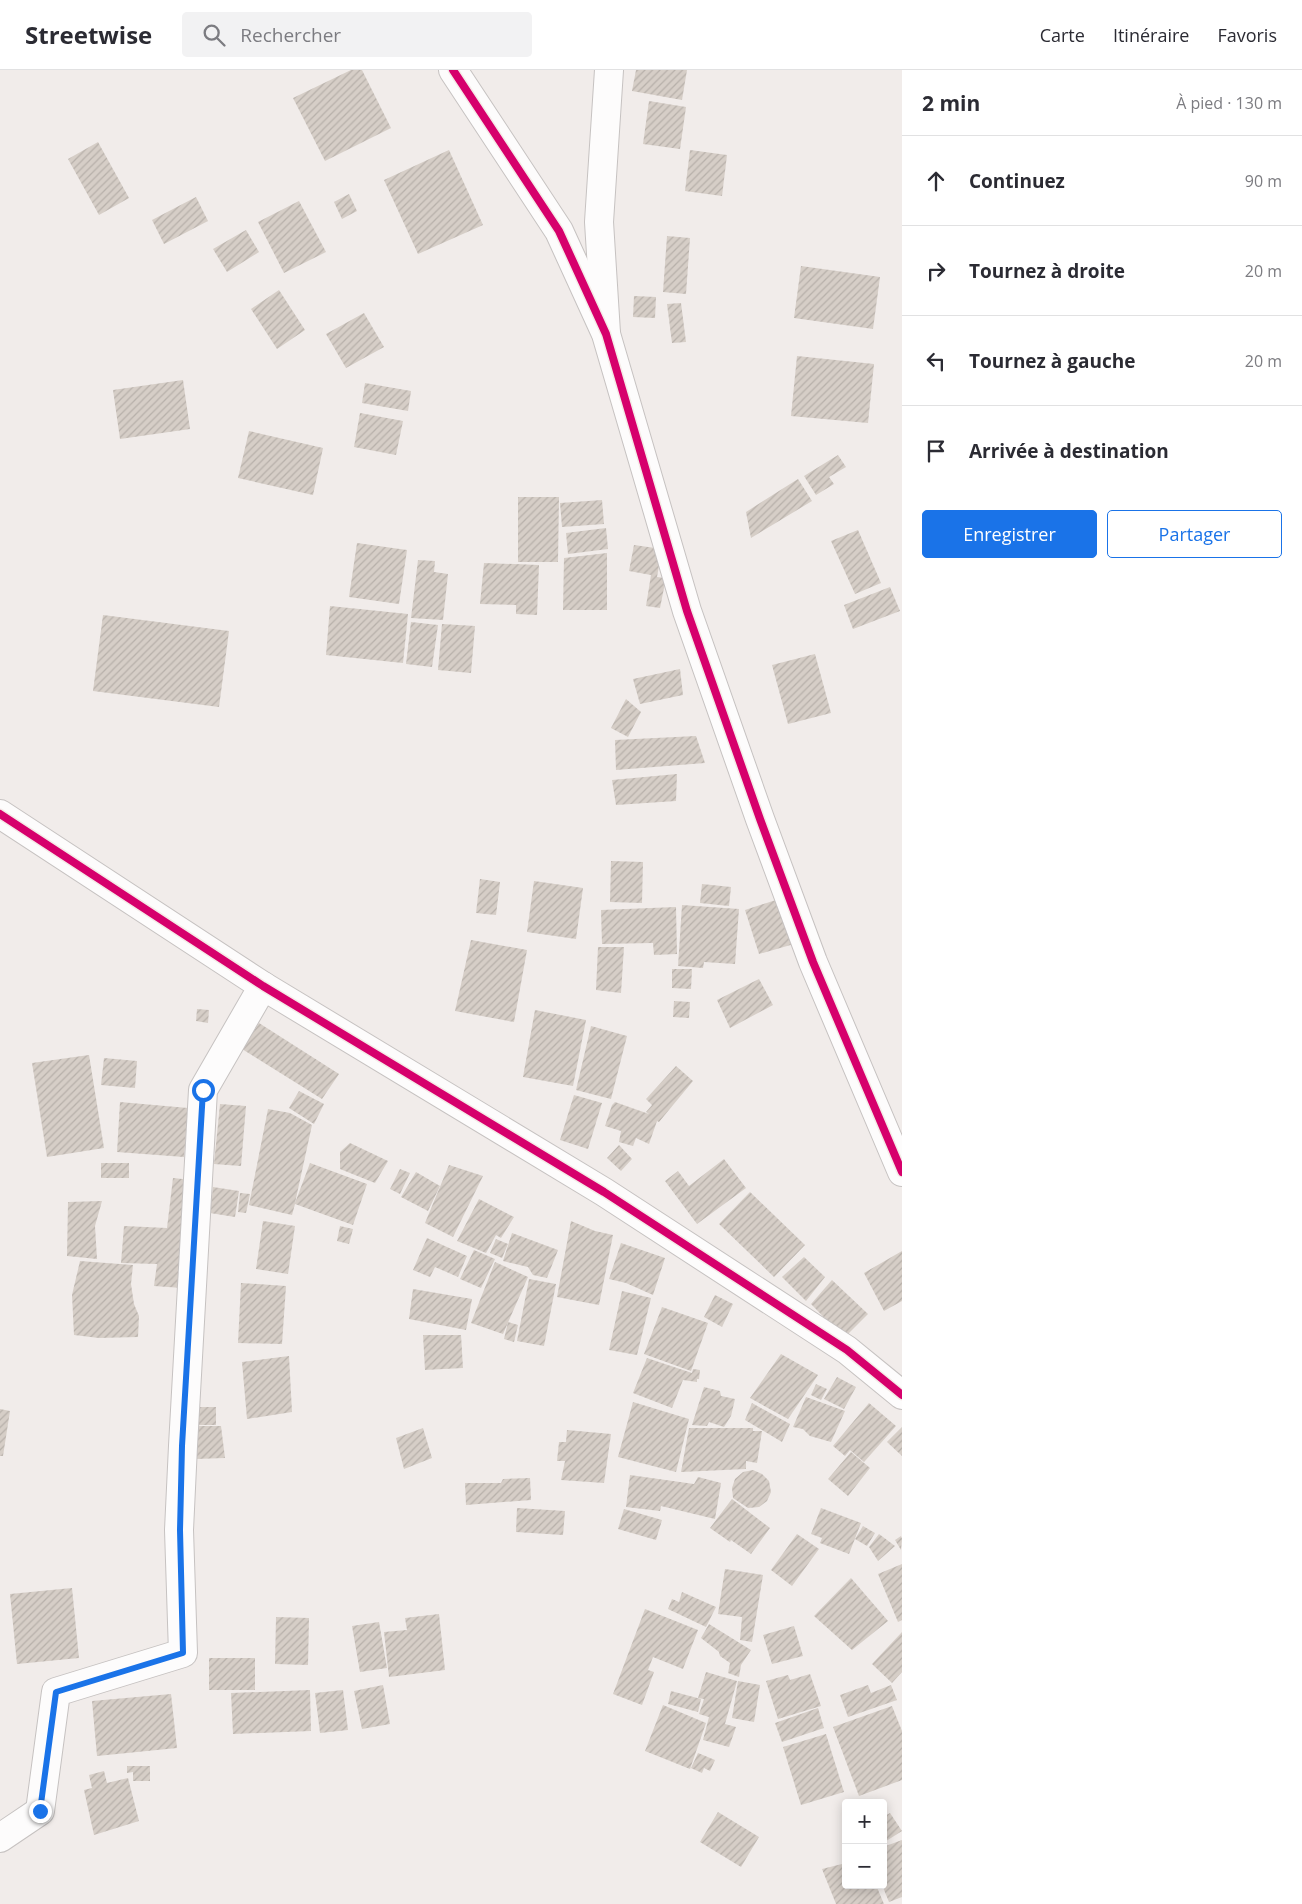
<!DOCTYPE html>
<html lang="fr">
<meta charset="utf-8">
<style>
:root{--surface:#fff;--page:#f2f2f3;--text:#2b2b33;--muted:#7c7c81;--line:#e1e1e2;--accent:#1a73e8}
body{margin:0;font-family:"Open Sans",sans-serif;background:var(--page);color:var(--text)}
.controls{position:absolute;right:15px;bottom:15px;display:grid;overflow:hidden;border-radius:5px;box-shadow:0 2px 12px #0003}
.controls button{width:45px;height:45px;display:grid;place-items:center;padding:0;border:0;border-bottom:1px solid var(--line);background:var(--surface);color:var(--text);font:25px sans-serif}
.stop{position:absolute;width:15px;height:15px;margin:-11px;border:4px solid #1a73e8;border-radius:50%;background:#fff}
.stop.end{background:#1a73e8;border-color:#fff;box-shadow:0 1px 5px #0008}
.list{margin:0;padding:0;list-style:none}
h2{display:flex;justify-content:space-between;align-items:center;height:65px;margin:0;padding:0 20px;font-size:21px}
h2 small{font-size:16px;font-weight:400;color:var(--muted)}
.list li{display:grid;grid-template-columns:32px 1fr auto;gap:15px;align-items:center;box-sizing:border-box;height:90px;padding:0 20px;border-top:1px solid var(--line)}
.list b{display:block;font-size:19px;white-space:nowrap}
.list em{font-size:16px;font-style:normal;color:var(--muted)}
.actions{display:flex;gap:10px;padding:15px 20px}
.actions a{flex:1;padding:11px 0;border:1px solid var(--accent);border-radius:5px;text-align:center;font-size:18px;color:var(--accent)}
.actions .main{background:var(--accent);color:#fff}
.icon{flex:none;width:28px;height:28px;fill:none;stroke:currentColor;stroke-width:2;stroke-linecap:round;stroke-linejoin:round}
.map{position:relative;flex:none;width:902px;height:1834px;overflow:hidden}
header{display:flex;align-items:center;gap:30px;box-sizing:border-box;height:70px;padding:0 25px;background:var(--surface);border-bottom:1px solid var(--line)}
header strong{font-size:24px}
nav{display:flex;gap:28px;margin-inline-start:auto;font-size:18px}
.search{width:350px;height:45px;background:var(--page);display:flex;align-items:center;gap:12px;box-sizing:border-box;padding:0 18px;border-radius:5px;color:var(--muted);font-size:19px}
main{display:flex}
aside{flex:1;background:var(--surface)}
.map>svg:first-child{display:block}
.building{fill:url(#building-hatch)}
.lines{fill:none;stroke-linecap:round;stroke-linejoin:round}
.minor-casing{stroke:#c6c2c1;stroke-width:30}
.tertiary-casing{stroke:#c6c2c1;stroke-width:30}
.minor{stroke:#fdfcfc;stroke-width:28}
.tertiary{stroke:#fdfcfc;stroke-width:28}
.cycleway-casing{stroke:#f4ebe7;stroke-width:11}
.cycleway{stroke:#d6006c;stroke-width:8}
.route{stroke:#1a73e8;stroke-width:6}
</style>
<header>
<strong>Streetwise</strong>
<div class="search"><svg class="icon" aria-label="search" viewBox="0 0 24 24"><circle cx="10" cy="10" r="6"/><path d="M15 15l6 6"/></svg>Rechercher</div>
<nav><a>Carte</a><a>Itinéraire</a><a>Favoris</a></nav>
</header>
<main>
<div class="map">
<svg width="902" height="1834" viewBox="0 0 902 1834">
<defs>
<pattern id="building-hatch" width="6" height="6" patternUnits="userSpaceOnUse" patternTransform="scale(1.25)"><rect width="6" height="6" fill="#d6cec7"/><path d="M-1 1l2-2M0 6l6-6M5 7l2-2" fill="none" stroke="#b7b0aa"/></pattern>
</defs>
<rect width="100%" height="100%" fill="#f1ecea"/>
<g class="building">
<path d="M 351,0 L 362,0 L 391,58 L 325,91 L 293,28 Z"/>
<path d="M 636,0 L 687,0 L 682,30 L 632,21 Z"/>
<path d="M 649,31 L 686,37 L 680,79 L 643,74 Z"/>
<path d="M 98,72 L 129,128 L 99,145 L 68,89 Z"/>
<path d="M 449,80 L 483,155 L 418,184 L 384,110 Z"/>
<path d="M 690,80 L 727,85 L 722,126 L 685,121 Z"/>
<path d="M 349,124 L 357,141 L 342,149 L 334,132 Z"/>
<path d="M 196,127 L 208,151 L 164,174 L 152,150 Z"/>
<path d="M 299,131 L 326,182 L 284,203 L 258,152 Z"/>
<path d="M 246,160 L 259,182 L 227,202 L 213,179 Z"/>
<path d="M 667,166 L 690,168 L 686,224 L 663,222 Z"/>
<path d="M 801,196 L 880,207 L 873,259 L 794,248 Z"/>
<path d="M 279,220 L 305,260 L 277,279 L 251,239 Z"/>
<path d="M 634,226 L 656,227 L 655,248 L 633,247 Z"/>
<path d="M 681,233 L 686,272 L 672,273 L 667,234 Z"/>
<path d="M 364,243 L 384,277 L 346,298 L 326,264 Z"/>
<path d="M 797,286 L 874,294 L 868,353 L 791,346 Z"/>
<path d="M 183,310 L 190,359 L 120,369 L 113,320 Z"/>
<path d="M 365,313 L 411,321 L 408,341 L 362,333 Z"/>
<path d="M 360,343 L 403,351 L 396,385 L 354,377 Z"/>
<path d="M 249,361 L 323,378 L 313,425 L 238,408 Z"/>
<path d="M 838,385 L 846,397 L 829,407 L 834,414 L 816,425 L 804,406 Z"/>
<path d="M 798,409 L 812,431 L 751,468 L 746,442 Z"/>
<path d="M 518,427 L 559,427 L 558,492 L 518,492 Z"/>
<path d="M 602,430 L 604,454 L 562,457 L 560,433 Z"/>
<path d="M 606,458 L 608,479 L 568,484 L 566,463 Z"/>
<path d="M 858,460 L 881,513 L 855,524 L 831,471 Z"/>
<path d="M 357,473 L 407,480 L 399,534 L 349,527 Z"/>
<path d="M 634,475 L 662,479 L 657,507 L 666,508 L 660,538 L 646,536 L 651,505 L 629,501 Z"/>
<path d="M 607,483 L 607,540 L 563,540 L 564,488 Z"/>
<path d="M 418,490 L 435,491 L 434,502 L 448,504 L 443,550 L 411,548 Z"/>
<path d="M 484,493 L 539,495 L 537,545 L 516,544 L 516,535 L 480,534 Z"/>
<path d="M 890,517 L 900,541 L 853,559 L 844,535 Z"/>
<path d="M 330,536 L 408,544 L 403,593 L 326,585 Z"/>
<path d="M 103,545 L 229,561 L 219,637 L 93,621 Z"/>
<path d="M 411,552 L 438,555 L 432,597 L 406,594 Z"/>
<path d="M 442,554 L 475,556 L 471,603 L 438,600 Z"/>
<path d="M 815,584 L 831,643 L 788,654 L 772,595 Z"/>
<path d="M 680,599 L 683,625 L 640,634 L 633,609 Z"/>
<path d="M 626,629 L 641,642 L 628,667 L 611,658 Z"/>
<path d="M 696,666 L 705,693 L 616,700 L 615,670 Z"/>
<path d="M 677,704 L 676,731 L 616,735 L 612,710 Z"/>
<path d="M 611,791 L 643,792 L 642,833 L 610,832 Z"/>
<path d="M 480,809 L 500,812 L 496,845 L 476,843 Z"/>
<path d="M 534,811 L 583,818 L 576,869 L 527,862 Z"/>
<path d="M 702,814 L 731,817 L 729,836 L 700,833 Z"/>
<path d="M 779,829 L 794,874 L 759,884 L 745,840 Z"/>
<path d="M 682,835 L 739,839 L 735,894 L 704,892 L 703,898 L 678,896 Z"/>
<path d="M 676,837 L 677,884 L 654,885 L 653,873 L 602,874 L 601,840 Z"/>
<path d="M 471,870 L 527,880 L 514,952 L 455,941 Z"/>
<path d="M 598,877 L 624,877 L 621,923 L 596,920 Z"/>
<path d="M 672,899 L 692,899 L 691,919 L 672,918 Z"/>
<path d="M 759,909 L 773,935 L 730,958 L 717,930 Z"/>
<path d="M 674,931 L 690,932 L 689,948 L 673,947 Z"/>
<path d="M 197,939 L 209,940 L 208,953 L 196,951 Z"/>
<path d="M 535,940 L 586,950 L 573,1016 L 523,1007 Z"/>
<path d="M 259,953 L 339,1004 L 322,1029 L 242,979 Z"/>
<path d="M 591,956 L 627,966 L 611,1029 L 576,1020 Z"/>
<path d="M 89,985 L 104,1078 L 47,1087 L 32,993 Z"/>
<path d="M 104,988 L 137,991 L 135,1018 L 101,1015 Z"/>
<path d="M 676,996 L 693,1011 L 659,1052 L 657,1051 L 649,1074 L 636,1068 L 633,1076 L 619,1072 L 621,1061 L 605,1056 L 612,1035 L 615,1032 L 649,1044 L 646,1042 L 652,1035 L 646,1029 Z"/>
<path d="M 299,1021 L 324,1034 L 314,1054 L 289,1038 Z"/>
<path d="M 574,1025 L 602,1033 L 588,1079 L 560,1070 Z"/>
<path d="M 120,1032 L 188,1038 L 184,1087 L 117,1082 Z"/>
<path d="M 220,1034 L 246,1036 L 241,1096 L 214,1094 Z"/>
<path d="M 268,1039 L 290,1043 L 312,1055 L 295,1133 L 310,1093 L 367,1114 L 353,1155 L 295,1134 L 292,1145 L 249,1135 Z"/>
<path d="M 350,1073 L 388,1091 L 375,1113 L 340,1099 L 340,1082 Z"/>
<path d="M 619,1075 L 632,1089 L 621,1101 L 607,1088 Z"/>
<path d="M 724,1089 L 746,1118 L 697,1154 L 665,1111 L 678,1101 L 689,1116 Z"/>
<rect x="101" y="1093" width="28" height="15"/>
<path d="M 449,1095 L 483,1106 L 453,1167 L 425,1153 Z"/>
<path d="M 400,1099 L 410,1103 L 400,1124 L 390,1119 Z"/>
<path d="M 416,1102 L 440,1116 L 428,1141 L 401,1127 Z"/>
<path d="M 173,1108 L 201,1111 L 182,1218 L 154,1216 L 157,1194 L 121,1193 L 124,1156 L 167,1158 Z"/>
<path d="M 213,1117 L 239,1121 L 235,1147 L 210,1143 Z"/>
<path d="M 750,1122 L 805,1175 L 774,1207 L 719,1154 Z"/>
<path d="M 240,1123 L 250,1124 L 246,1143 L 238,1142 Z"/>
<path d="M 479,1129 L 514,1147 L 501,1168 L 496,1165 L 486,1183 L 457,1171 Z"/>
<path d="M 102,1131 L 95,1156 L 97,1189 L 67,1186 L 68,1132 Z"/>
<path d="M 263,1151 L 295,1156 L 288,1204 L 256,1199 Z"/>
<path d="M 571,1151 L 595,1161 L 613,1165 L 599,1235 L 557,1227 Z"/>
<path d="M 340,1156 L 353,1159 L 349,1174 L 337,1171 Z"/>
<path d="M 512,1163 L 558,1180 L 547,1208 L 533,1205 L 528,1197 L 503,1191 Z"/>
<path d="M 427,1168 L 467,1186 L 458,1207 L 435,1197 L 430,1207 L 413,1200 Z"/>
<path d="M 496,1169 L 508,1174 L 502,1188 L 490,1183 Z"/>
<path d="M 621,1173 L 665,1188 L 653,1225 L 626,1213 L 609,1209 Z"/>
<path d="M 474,1180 L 495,1189 L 481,1218 L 460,1209 Z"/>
<path d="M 902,1181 L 902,1231 L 884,1241 L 864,1203 Z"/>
<path d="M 804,1187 L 825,1207 L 806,1231 L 782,1207 Z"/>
<path d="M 80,1191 L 133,1195 L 131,1214 L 134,1234 L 139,1246 L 138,1267 L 99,1268 L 74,1265 L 72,1225 Z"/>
<path d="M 495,1192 L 528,1207 L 503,1264 L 471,1253 Z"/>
<path d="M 529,1209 L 556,1214 L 544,1276 L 517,1271 Z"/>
<path d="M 832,1210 L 868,1244 L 844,1268 L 811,1234 Z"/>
<path d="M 241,1213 L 286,1216 L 282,1274 L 238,1273 Z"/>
<path d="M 413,1219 L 472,1229 L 466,1260 L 409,1249 Z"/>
<path d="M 622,1221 L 651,1228 L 637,1285 L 609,1280 Z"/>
<path d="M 715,1225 L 733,1234 L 722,1257 L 704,1247 Z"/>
<path d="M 662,1237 L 708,1253 L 691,1301 L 644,1284 Z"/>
<path d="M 508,1252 L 518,1255 L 514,1272 L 504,1269 Z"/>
<path d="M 423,1265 L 461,1265 L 463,1298 L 425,1300 Z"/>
<path d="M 781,1284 L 818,1305 L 788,1349 L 750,1328 Z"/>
<path d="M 289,1286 L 292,1342 L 247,1349 L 242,1292 Z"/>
<path d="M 647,1288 L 692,1303 L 693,1299 L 700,1300 L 699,1309 L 697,1309 L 697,1312 L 683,1310 L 672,1338 L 633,1323 Z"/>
<path d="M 837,1307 L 856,1317 L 844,1339 L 824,1329 Z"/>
<path d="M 816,1314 L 827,1319 L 821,1330 L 811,1325 Z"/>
<path d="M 704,1317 L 720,1321 L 721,1326 L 735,1329 L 731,1346 L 724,1357 L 709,1352 L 707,1356 L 692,1355 Z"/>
<path d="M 806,1327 L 845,1341 L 831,1372 L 810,1366 L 803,1359 L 793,1357 Z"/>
<path d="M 633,1332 L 689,1349 L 676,1402 L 618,1387 Z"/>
<path d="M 752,1333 L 790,1354 L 782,1372 L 745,1350 Z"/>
<path d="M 869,1333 L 896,1356 L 864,1392 L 850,1380 L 845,1386 L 833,1376 Z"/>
<path d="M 195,1337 L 216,1337 L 216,1355 L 196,1355 Z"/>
<path d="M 0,1339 L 10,1341 L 3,1386 L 0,1386 Z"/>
<path d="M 195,1356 L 221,1356 L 225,1388 L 196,1389 Z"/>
<path d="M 902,1357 L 902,1386 L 887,1372 Z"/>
<path d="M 423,1358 L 432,1388 L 404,1399 L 396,1368 Z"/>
<path d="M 689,1358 L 753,1358 L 753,1361 L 762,1361 L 757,1393 L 746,1391 L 746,1399 L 681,1402 Z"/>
<path d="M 567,1360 L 611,1364 L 604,1413 L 561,1410 L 565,1391 L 557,1391 L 559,1372 L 566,1372 Z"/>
<path d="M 851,1382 L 870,1398 L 848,1426 L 828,1409 Z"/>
<path d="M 753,1400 L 762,1404 L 769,1411 L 771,1422 L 767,1431 L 759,1437 L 748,1438 L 733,1428 L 732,1418 L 735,1409 L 743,1402 Z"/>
<path d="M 630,1405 L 694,1414 L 698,1407 L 721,1413 L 715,1449 L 661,1436 L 660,1441 L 626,1437 Z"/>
<path d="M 530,1408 L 531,1430 L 466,1435 L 465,1413 L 501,1413 L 503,1409 Z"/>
<path d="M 732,1429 L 770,1458 L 751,1484 L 731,1470 L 730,1472 L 710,1458 Z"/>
<path d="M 517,1438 L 565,1441 L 563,1465 L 516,1462 Z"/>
<path d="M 821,1438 L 861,1453 L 849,1484 L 820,1473 L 822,1468 L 811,1464 Z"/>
<path d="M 624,1439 L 662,1450 L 656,1470 L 618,1459 Z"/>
<path d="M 863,1456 L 875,1463 L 867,1476 L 855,1469 Z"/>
<path d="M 797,1464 L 819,1479 L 792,1516 L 771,1500 Z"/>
<path d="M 879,1464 L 895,1476 L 878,1491 L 869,1477 Z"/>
<path d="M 901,1466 L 902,1469 L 901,1480 L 895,1470 Z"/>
<path d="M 902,1494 L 902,1550 L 898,1552 L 878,1504 Z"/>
<path d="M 725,1499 L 763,1505 L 752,1572 L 740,1570 L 742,1547 L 718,1544 Z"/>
<path d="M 851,1508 L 888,1551 L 852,1580 L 814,1546 Z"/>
<path d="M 72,1518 L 79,1588 L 17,1594 L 10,1524 Z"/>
<path d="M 682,1522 L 716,1537 L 706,1557 L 668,1539 L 672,1529 L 679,1532 Z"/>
<path d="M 645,1539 L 698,1560 L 683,1599 L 653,1587 L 648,1600 L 654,1602 L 642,1635 L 613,1624 Z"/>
<path d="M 439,1544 L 445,1600 L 389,1607 L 384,1562 L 407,1560 L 405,1548 Z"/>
<path d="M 276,1547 L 309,1548 L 308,1595 L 275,1594 Z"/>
<path d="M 379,1552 L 387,1598 L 360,1602 L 352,1556 Z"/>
<path d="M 709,1554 L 751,1580 L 741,1595 L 739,1607 L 728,1603 L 730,1593 L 720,1586 L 719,1582 L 701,1568 Z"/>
<path d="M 794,1556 L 803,1586 L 772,1594 L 763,1565 Z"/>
<path d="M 902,1562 L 902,1602 L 892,1613 L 872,1594 Z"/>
<rect x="209" y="1588" width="46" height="32"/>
<path d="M 706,1602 L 737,1611 L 725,1654 L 736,1657 L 729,1677 L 703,1670 L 709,1647 L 699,1644 L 704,1629 L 698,1628 Z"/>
<path d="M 810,1604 L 821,1636 L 778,1649 L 766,1611 L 788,1605 L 790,1610 Z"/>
<path d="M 738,1611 L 760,1615 L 754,1652 L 732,1648 Z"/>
<path d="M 383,1615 L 390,1654 L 362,1659 L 354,1621 Z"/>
<path d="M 868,1615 L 871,1623 L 891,1615 L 897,1630 L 848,1647 L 840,1625 Z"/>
<path d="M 310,1620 L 311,1661 L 233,1664 L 231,1623 Z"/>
<path d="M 343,1620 L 348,1660 L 320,1663 L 315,1623 Z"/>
<path d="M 671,1621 L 701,1629 L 698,1642 L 668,1634 Z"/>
<path d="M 171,1624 L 177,1678 L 97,1686 L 92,1631 Z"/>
<path d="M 663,1635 L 706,1653 L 690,1699 L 645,1681 Z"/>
<path d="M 892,1636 L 902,1661 L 902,1710 L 859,1726 L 833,1657 Z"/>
<path d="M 818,1638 L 824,1658 L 782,1672 L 775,1653 Z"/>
<path d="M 826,1664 L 844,1722 L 801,1735 L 783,1677 Z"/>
<path d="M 698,1683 L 715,1690 L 710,1701 L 704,1698 L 702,1703 L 691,1698 Z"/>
<path d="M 127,1696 L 150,1696 L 150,1711 L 133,1711 L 133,1702 L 127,1703 Z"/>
<path d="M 104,1701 L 107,1713 L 128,1708 L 139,1751 L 94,1765 L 84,1720 L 92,1718 L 89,1705 Z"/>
<path d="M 718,1742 L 759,1767 L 741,1797 L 700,1772 Z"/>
<path d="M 890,1743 L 902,1761 L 883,1773 L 883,1747 Z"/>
<path d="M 902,1770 L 902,1827 L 889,1832 L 882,1815 L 883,1777 Z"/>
<path d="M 846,1793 L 846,1815 L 876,1815 L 884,1834 L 836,1834 L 822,1799 Z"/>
</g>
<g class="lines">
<g class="minor-casing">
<g id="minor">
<path d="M 606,263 L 599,152 L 609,0"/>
<path d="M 0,744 L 263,916 L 604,1122 L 847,1280 L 902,1325"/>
<path d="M 0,1768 L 40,1741 L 56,1622 L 183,1583 L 179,1460 L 183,1376 L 203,1020 L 263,916"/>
</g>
</g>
<g class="tertiary-casing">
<path id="tertiary" d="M 453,0 L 559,161 L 606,264 L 687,541 L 760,749 L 813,892 L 902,1102"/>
</g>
<use href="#minor" class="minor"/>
<use href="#tertiary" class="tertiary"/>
<g class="cycleway-casing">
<g id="cycleway">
<path d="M 453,0 L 559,161 L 606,264 L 687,541 L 760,749 L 813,892 L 902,1102"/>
<path d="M 0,744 L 263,916 L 604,1122 L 847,1280 L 902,1325"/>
</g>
</g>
<use href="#cycleway" class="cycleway"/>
</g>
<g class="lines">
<path class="route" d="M 40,1741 L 56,1622 L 183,1583 L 180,1460 L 182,1376 L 203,1020"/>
</g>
</svg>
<div class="controls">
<button>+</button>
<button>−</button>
</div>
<div class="stop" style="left:203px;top:1020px"></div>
<div class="stop end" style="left:40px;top:1741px"></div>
</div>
<aside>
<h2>2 min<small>À pied · 130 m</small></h2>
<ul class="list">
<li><svg class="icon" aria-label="ahead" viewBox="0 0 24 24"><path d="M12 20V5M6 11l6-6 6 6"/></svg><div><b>Continuez</b></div><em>90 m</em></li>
<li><svg class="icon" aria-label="right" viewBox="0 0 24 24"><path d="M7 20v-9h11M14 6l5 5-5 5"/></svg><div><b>Tournez à droite</b></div><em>20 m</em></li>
<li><svg class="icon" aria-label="left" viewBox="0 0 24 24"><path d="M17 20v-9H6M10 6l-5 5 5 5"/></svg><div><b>Tournez à gauche</b></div><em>20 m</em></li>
<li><svg class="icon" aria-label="arrive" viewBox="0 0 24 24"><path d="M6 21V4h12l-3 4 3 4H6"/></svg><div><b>Arrivée à destination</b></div></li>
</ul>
<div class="actions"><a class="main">Enregistrer</a><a>Partager</a></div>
</aside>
</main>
